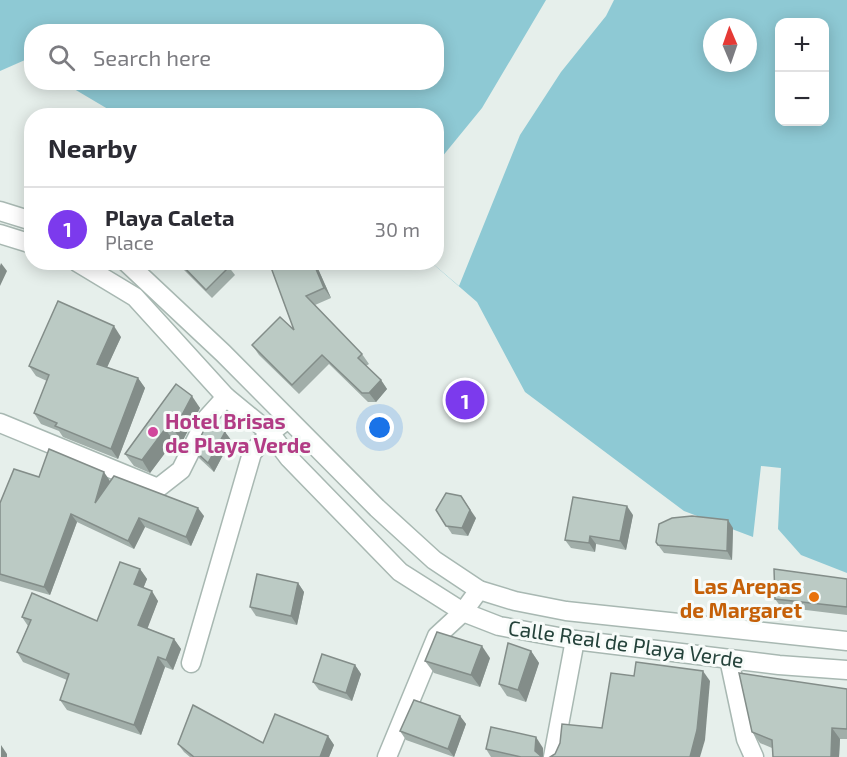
<!DOCTYPE html>
<meta charset="utf-8">
<style>
:root{--surface:#fff;--page:#f7f7f7;--text:#2b2b33;--muted:#7c7c81;--line:#e1e1e2;--accent:#7c3aed}
body{margin:0;font-family:"Exo 2",sans-serif;background:var(--page);color:var(--text)}
.controls{position:absolute;right:18px;top:18px;display:grid;overflow:hidden;border-radius:12px;box-shadow:0 3px 15px #0003}
.controls button{width:54px;height:54px;display:grid;place-items:center;padding:0;border:0;border-bottom:2px solid var(--line);background:var(--surface);color:var(--text);font:30px sans-serif}
.compass{position:absolute;left:703px;top:18px;width:54px;height:54px;border-radius:50%;background:var(--surface);box-shadow:0 3px 15px #0003;rotate:358deg}
.you{position:absolute;left:380px;top:428px;width:21px;height:21px;margin:-15px;border:4px solid #fff;border-radius:50%;background:#1a73e8;box-shadow:0 0 0 9px #1a73e833}
.badge{display:grid;place-items:center;width:39px;height:39px;border-radius:50%;background:var(--accent);color:#fff;font-size:20px;font-weight:700}
.pin{position:absolute;translate:-50% -50%;border:3px solid #fff;box-shadow:0 2px 6px #0006}
.list{margin:0;padding:0;list-style:none}
h2{display:flex;justify-content:space-between;align-items:center;height:78px;margin:0;padding:0 24px;font-size:26px}
h2 small{font-size:20px;font-weight:400;color:var(--muted)}
.list li{display:grid;grid-template-columns:39px 1fr auto;gap:18px;align-items:center;box-sizing:border-box;height:84px;padding:0 24px;border-top:2px solid var(--line)}
.list b{display:block;font-size:22px;white-space:nowrap}
.list p{margin:0;font-size:20px;white-space:nowrap;color:var(--muted)}
.list em{font-size:20px;font-style:normal;color:var(--muted)}
.icon{flex:none;width:33px;height:33px;fill:none;stroke:currentColor;stroke-width:2;stroke-linecap:round;stroke-linejoin:round}
.map{position:relative;flex:none;width:847px;height:757px;overflow:hidden}
.search{position:absolute;background:var(--surface);box-shadow:0 3px 15px #0003;left:24px;top:24px;width:420px;height:66px;display:flex;align-items:center;gap:15px;box-sizing:border-box;padding:0 21px;border-radius:24px;color:var(--muted);font-size:22px}
.panel{position:absolute;background:var(--surface);box-shadow:0 3px 15px #0003;left:24px;top:108px;width:420px;height:162px;border-radius:24px}
.map>svg:first-child{display:block}
.water{fill:#8ec9d4;fill-rule:evenodd}
.pier{fill:#e6efeb}
.lines{fill:none;stroke-linecap:round;stroke-linejoin:round}
.minor-casing{stroke:#a8b8b2;stroke-width:21}
.tertiary-casing{stroke:#a8b8b2;stroke-width:21}
.minor{stroke:#fff;stroke-width:18}
.tertiary{stroke:#fff;stroke-width:18}
.wall{fill:#a1aea9}
.shaded-wall{fill:#838d89}
.building{fill:#bbcac4;stroke:#838d89;stroke-width:1.5}
.hotel-dot{fill:#d1479c;stroke:#f7fbf9;stroke-width:2}
.food-dot{fill:#e8710a;stroke:#f7fbf9;stroke-width:2}
.labels{text-anchor:middle;dominant-baseline:central;stroke-width:6;stroke-linejoin:round;paint-order:stroke}
.hotel-label{font-size:21px;font-weight:bold;fill:#b23c85;stroke:#f7fbf9;text-anchor:start}
.food-label{font-size:21px;font-weight:bold;fill:#c56008;stroke:#f7fbf9;text-anchor:end}
.street-label{font-size:21px;fill:#24423a;stroke:#f7fbf9}
</style>
<div class="map">
<svg width="847" height="757" viewBox="0 0 847 757">
<rect width="100%" height="100%" fill="#e6efeb"/>
<path class="water" d="M 0,0 L 847,0 L 847,573 L 801,555 L 778,529 L 781,468 L 761,466 L 753,537 L 684,511 L 525,392 L 477,302 L 432,263 L 436,262 L 436,116 L 118,115 L 64,83 L 436,82 L 436,32 L 32,32 L 31,63 L 25,60 L 0,71 ZM 780,22 L 824,22 L 824,122 L 780,122 ZM 712,27 L 748,27 L 748,63 L 712,63 Z"/>
<path class="pier" d="M 546,0 L 614,0 L 606,16 L 561,72 L 520,135 L 459,286 L 432,263 L 436,262 L 437,163 L 482,108 Z"/>
<g class="lines">
<g class="minor-casing">
<g id="minor">
<path d="M 0,423 L 158,488 L 181,470 L 207,418 L 226,397"/>
<path d="M 729,659 L 746,739 L 754,757"/>
<path d="M 191,663 L 252,453 L 270,433 L 288,419"/>
<path d="M 387,757 L 437,636 L 463,612 L 479,590"/>
<path d="M 553,757 L 575,640"/>
</g>
</g>
<g class="tertiary-casing">
<g id="tertiary">
<path d="M 0,211 L 32,221"/>
<path d="M 0,234 L 32,244"/>
<path d="M 77,262 L 135,297 L 226,397 L 270,433 L 289,458 L 400,572 L 463,612 L 499,626 L 575,640 L 779,665 L 847,670"/>
<path d="M 126,262 L 223,353 L 377,508 L 434,560 L 479,590 L 515,601 L 566,611 L 847,641"/>
</g>
</g>
<use href="#minor" class="minor"/>
<use href="#tertiary" class="tertiary"/>
</g>
<g class="wall">
<path d="M 176,262 L 225,262 L 235,275 L 212,298 Z"/>
<path d="M 269,262 L 315,262 L 331,298 L 315,305 L 362,354 L 369,364 L 366,366 L 381,380 L 387,389 L 376,402 L 368,402 L 329,364 L 299,394 L 259,355 L 252,345 L 294,330 Z"/>
<path d="M 121,337 L 107,367 L 138,378 L 145,388 L 118,459 L 63,437 L 59,431 L 41,424 L 34,413 L 47,381 L 36,376 L 29,366 Z"/>
<path d="M 176,384 L 200,408 L 182,442 L 174,441 L 150,473 L 134,466 L 125,454 Z"/>
<path d="M 225,432 L 231,440 L 214,472 L 199,458 L 194,450 Z"/>
<path d="M 39,477 L 110,481 L 110,482 L 204,516 L 191,546 L 145,527 L 134,549 L 77,522 L 50,595 L 0,581 L 0,503 Z"/>
<path d="M 436,510 L 476,518 L 468,536 L 452,534 Z"/>
<path d="M 633,515 L 626,550 L 596,544 L 595,552 L 571,548 L 565,540 Z"/>
<path d="M 733,528 L 732,560 L 664,553 L 658,545 Z"/>
<path d="M 140,569 L 147,579 L 143,588 L 158,601 L 147,628 L 174,639 L 181,649 L 173,670 L 165,667 L 141,735 L 67,710 L 60,700 L 67,680 L 23,662 L 17,652 L 28,626 L 22,617 L 97,621 Z"/>
<path d="M 847,579 L 847,615 L 781,607 L 775,599 Z"/>
<path d="M 298,583 L 304,592 L 297,625 L 256,616 L 250,607 Z"/>
<path d="M 531,651 L 539,663 L 526,702 L 507,696 L 499,684 Z"/>
<path d="M 490,658 L 480,687 L 434,673 L 425,661 Z"/>
<path d="M 355,665 L 361,674 L 352,701 L 319,690 L 313,682 Z"/>
<path d="M 847,689 L 847,739 L 840,739 L 839,757 L 773,757 L 772,748 L 760,743 L 752,732 Z"/>
<path d="M 460,716 L 466,724 L 454,757 L 406,740 L 400,731 Z"/>
<path d="M 328,736 L 334,745 L 329,757 L 190,757 L 184,752 L 178,744 L 263,743 Z"/>
<path d="M 543,748 L 543,757 L 491,757 L 486,749 Z"/>
</g>
<g class="shaded-wall">
<path d="M 313,262 L 315,262 L 331,298 L 324,288 Z"/>
<path d="M 1,263 L 7,271 L 0,286 L 0,266 Z"/>
<path d="M 114,326 L 121,337 L 104,374 L 97,364 Z"/>
<path d="M 138,378 L 145,388 L 118,459 L 111,449 Z"/>
<path d="M 381,380 L 387,389 L 376,402 L 369,393 Z"/>
<path d="M 192,396 L 200,408 L 182,442 L 174,430 Z"/>
<path d="M 165,429 L 174,441 L 150,473 L 142,460 Z"/>
<path d="M 225,432 L 231,440 L 214,472 L 208,463 Z"/>
<path d="M 104,472 L 110,481 L 100,511 L 95,503 Z"/>
<path d="M 461,496 L 476,518 L 468,536 L 462,528 Z"/>
<path d="M 627,506 L 633,515 L 626,550 L 620,541 Z"/>
<path d="M 198,508 L 204,516 L 191,546 L 186,537 Z"/>
<path d="M 71,514 L 77,522 L 50,595 L 44,587 Z"/>
<path d="M 139,518 L 145,527 L 134,549 L 128,541 Z"/>
<path d="M 728,520 L 733,528 L 732,560 L 727,551 Z"/>
<path d="M 590,536 L 596,544 L 595,552 L 589,543 Z"/>
<path d="M 140,569 L 147,579 L 141,594 L 134,584 Z"/>
<path d="M 298,583 L 304,592 L 297,625 L 291,616 Z"/>
<path d="M 152,591 L 158,601 L 145,635 L 138,625 Z"/>
<path d="M 174,639 L 181,649 L 173,670 L 166,660 Z"/>
<path d="M 482,646 L 490,658 L 480,687 L 471,675 Z"/>
<path d="M 531,651 L 539,663 L 526,702 L 518,690 Z"/>
<path d="M 158,657 L 165,667 L 141,735 L 134,725 Z"/>
<path d="M 355,665 L 361,674 L 352,701 L 346,693 Z"/>
<path d="M 703,671 L 710,681 L 705,740 L 700,757 L 690,757 Z"/>
<path d="M 460,716 L 466,724 L 454,757 L 448,749 Z"/>
<path d="M 832,728 L 840,739 L 839,757 L 831,757 Z"/>
<path d="M 328,736 L 334,745 L 329,757 L 320,757 Z"/>
<path d="M 536,737 L 543,748 L 543,757 L 535,751 Z"/>
<path d="M 1,745 L 7,754 L 7,757 L 1,757 Z"/>
</g>
<g class="building">
<path d="M 179,262 L 225,262 L 229,267 L 206,290 Z"/>
<path d="M 269,262 L 313,262 L 324,288 L 306,296 L 362,354 L 358,358 L 381,380 L 369,393 L 362,393 L 322,355 L 292,385 L 252,345 L 280,317 L 294,330 Z"/>
<path d="M 58,301 L 114,326 L 97,364 L 138,378 L 111,449 L 55,426 L 57,423 L 34,413 L 49,375 L 29,366 Z"/>
<path d="M 176,384 L 192,396 L 174,430 L 165,429 L 142,460 L 125,454 Z"/>
<path d="M 211,416 L 225,432 L 208,463 L 194,450 Z"/>
<path d="M 49,449 L 104,472 L 95,503 L 114,476 L 198,508 L 186,537 L 139,518 L 128,541 L 71,514 L 44,587 L 0,574 L 0,503 L 14,469 L 39,477 Z"/>
<path d="M 446,493 L 461,496 L 470,510 L 462,528 L 446,526 L 436,510 Z"/>
<path d="M 573,497 L 627,506 L 620,541 L 590,536 L 589,543 L 565,540 Z"/>
<path d="M 692,516 L 728,520 L 727,551 L 658,545 L 656,542 L 659,524 L 672,518 Z"/>
<path d="M 120,562 L 140,569 L 134,584 L 152,591 L 138,625 L 174,639 L 166,660 L 158,657 L 134,725 L 60,700 L 69,674 L 17,652 L 31,620 L 22,617 L 32,593 L 97,621 Z"/>
<path d="M 774,569 L 847,579 L 847,607 L 775,599 Z"/>
<path d="M 257,574 L 298,583 L 291,616 L 250,607 Z"/>
<path d="M 437,632 L 482,646 L 471,675 L 425,661 Z"/>
<path d="M 508,643 L 531,651 L 518,690 L 499,684 Z"/>
<path d="M 322,654 L 355,665 L 346,693 L 313,682 Z"/>
<path d="M 636,662 L 703,671 L 697,730 L 690,757 L 550,757 L 555,754 L 560,743 L 562,724 L 602,728 L 611,673 L 634,676 Z"/>
<path d="M 739,673 L 847,689 L 847,729 L 832,728 L 831,757 L 773,757 L 772,740 L 752,732 Z"/>
<path d="M 414,700 L 460,716 L 448,749 L 400,731 Z"/>
<path d="M 193,705 L 263,743 L 275,714 L 328,736 L 320,757 L 194,757 L 178,744 Z"/>
<path d="M 491,727 L 536,737 L 535,751 L 542,757 L 521,757 L 486,749 Z"/>
</g>
<circle class="hotel-dot" cx="153" cy="432" r="6"/>
<circle class="food-dot" cx="814" cy="597" r="6"/>
<g class="labels">
<g class="hotel-label">
<text x="165" y="420">Hotel Brisas<tspan x="165" dy="24">de Playa Verde</tspan></text>
</g>
<g class="food-label">
<text x="802" y="585">Las Arepas<tspan x="802" dy="24">de Margaret</tspan></text>
</g>
<g class="street-label">
<text transform="translate(626 643) rotate(8)">Calle Real de Playa Verde</text>
</g>
</g>
</svg>
<div class="controls">
<button>+</button>
<button>−</button>
</div>
<svg class="compass" viewBox="-18 -18 36 36"><path d="M0-13l5 13h-10z" fill="#e53935"/><path d="M0 13l5-13h-10z" fill="#7c7c81"/></svg>
<div class="you"></div>
<div class="pin badge" style="left:465px;top:400px">1</div>
<div class="search"><svg class="icon" aria-label="search" viewBox="0 0 24 24"><circle cx="10" cy="10" r="6"/><path d="M15 15l6 6"/></svg>Search here</div>
<section class="panel">
<h2>Nearby<small></small></h2>
<ul class="list">
<li><span class="badge">1</span><div><b>Playa Caleta</b><p>Place</p></div><em>30 m</em></li>
</ul>
</section>
</div>
